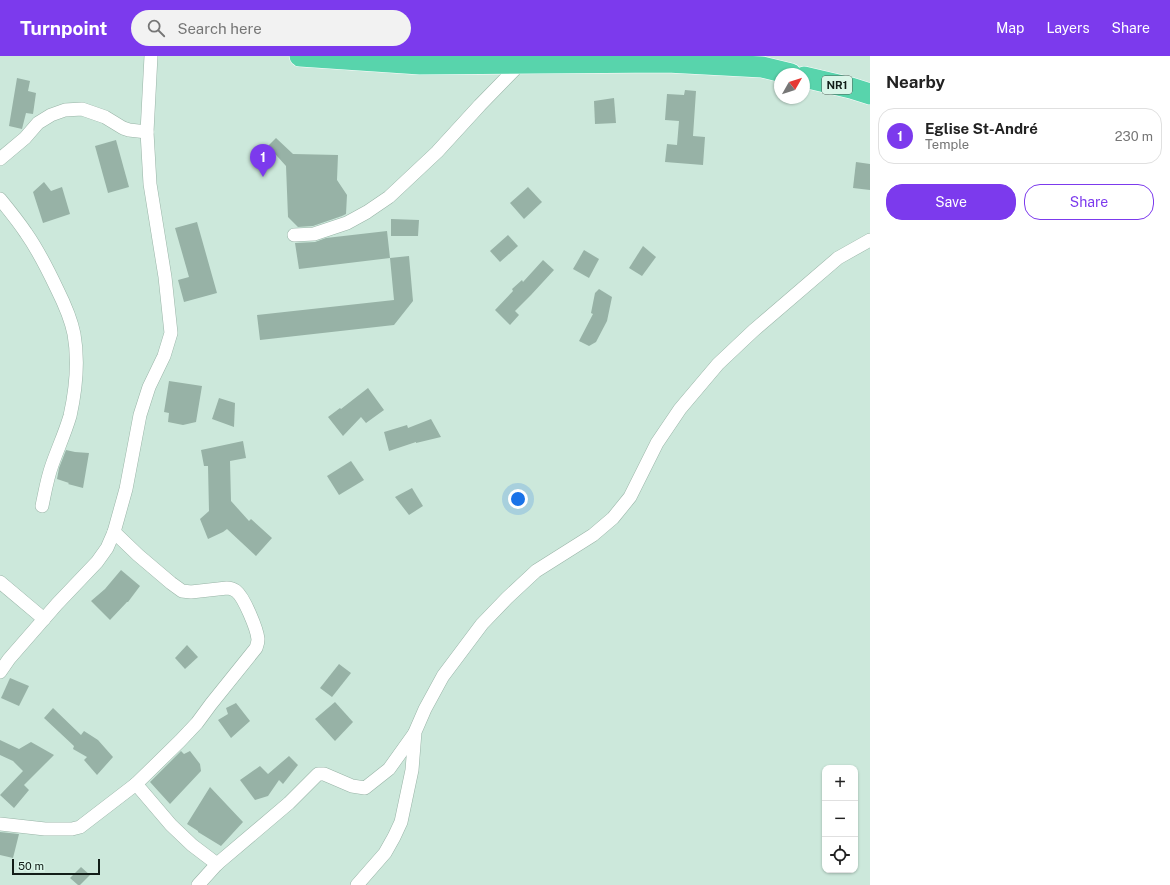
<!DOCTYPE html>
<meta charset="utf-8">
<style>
:root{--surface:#fff;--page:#f2f2f2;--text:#222;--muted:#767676;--line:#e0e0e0;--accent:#7c3aed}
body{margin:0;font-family:"Public Sans",sans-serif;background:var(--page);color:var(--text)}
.controls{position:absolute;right:12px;bottom:12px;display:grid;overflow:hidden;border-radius:8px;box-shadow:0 1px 3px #0004}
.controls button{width:36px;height:36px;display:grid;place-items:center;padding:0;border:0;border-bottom:1px solid var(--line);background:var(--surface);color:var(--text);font:20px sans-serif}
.compass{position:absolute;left:774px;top:12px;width:36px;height:36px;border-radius:50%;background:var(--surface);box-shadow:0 1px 3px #0004;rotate:51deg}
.scale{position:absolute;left:12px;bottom:10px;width:88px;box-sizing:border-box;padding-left:4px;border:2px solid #121d18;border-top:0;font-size:11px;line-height:14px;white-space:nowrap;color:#121d18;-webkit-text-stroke:3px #d9f5e8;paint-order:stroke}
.you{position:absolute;left:518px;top:443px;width:14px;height:14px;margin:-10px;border:3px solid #fff;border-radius:50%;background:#1a73e8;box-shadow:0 0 0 6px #1a73e833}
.badge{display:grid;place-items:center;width:26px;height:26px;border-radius:50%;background:var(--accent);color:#fff;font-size:13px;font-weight:700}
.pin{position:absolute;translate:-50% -33px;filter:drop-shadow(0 1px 2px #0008)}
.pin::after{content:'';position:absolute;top:21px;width:14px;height:12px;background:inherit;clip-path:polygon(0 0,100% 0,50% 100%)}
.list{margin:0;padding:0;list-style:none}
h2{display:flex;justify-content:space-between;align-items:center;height:52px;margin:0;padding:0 16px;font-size:17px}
h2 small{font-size:13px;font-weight:400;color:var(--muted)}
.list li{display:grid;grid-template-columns:26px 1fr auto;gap:12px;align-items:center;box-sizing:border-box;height:56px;margin:0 8px 8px;padding:0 8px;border:1px solid var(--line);border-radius:16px}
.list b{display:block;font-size:15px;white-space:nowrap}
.list p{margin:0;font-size:13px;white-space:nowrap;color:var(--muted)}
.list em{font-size:13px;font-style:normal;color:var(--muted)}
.actions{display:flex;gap:8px;padding:12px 16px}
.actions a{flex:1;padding:9px 0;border:1px solid var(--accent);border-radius:16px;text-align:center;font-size:14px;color:var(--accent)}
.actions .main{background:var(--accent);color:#fff}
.icon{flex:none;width:22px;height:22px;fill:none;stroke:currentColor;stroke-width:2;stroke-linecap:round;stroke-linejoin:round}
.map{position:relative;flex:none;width:870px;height:829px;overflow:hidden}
header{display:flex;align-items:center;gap:24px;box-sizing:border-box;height:56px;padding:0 20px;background:var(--accent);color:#fff}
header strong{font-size:19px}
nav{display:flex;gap:22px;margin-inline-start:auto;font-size:14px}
.search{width:280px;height:36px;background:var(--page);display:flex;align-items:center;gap:10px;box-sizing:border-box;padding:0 14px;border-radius:22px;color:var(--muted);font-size:15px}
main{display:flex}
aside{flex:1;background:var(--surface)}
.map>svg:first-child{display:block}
.building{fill:#97b2a6}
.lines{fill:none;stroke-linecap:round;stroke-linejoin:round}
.minor-casing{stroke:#99b4a7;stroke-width:14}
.trunk-casing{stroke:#fff;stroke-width:22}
.minor{stroke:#fff;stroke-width:13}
.trunk{stroke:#58d4ac;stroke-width:21}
.labels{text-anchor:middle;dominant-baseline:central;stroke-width:3.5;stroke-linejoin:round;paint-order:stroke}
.shield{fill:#d9f5e8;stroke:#4e5e56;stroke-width:1}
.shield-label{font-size:11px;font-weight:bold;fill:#121d18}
</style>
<header>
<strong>Turnpoint</strong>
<div class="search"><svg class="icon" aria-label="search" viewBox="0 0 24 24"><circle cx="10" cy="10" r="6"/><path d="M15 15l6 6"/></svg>Search here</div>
<nav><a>Map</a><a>Layers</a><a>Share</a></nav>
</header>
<main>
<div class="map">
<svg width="870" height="829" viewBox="0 0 870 829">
<rect width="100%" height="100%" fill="#cce8db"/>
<g class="building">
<path d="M 17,22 L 30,25 L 28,35 L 36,37 L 33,58 L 26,57 L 22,73 L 9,70 Z"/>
<path d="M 685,34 L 696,35 L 693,80 L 705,81 L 703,109 L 665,106 L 667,88 L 677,89 L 679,65 L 665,64 L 667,38 L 684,39 Z"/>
<path d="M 614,42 L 616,67 L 595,68 L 594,45 Z"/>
<path d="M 276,82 L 293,98 L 338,99 L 337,124 L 347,139 L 346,158 L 342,160 L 313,170 L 298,171 L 288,161 L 286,110 L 268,90 Z"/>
<path d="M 116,84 L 129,131 L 108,137 L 95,90 Z"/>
<path d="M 856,106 L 870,108 L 870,134 L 853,132 Z"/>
<path d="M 44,126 L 51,135 L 62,131 L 70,158 L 43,167 L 33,136 Z"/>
<path d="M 528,131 L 542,146 L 524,163 L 510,147 Z"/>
<path d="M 391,163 L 419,164 L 418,180 L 391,180 Z"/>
<path d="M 197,166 L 217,237 L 184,246 L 178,224 L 189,221 L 175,172 Z"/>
<path d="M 387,175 L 390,202 L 299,213 L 295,187 L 315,186 L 326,182 Z"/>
<path d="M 508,179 L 518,190 L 500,206 L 490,195 Z"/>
<path d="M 643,190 L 656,201 L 642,220 L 629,212 Z"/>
<path d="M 584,194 L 599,203 L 589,222 L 573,213 Z"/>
<path d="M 409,200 L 413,245 L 394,269 L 260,284 L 257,259 L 394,244 L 390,202 Z"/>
<path d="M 543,204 L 554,214 L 531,239 L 515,255 L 519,259 L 510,269 L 495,254 L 513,235 L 512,233 L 522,224 L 523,226 Z"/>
<path d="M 599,233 L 612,241 L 607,265 L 596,286 L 589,290 L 579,285 L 593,258 L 591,257 L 595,237 Z"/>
<path d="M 169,325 L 202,330 L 196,366 L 183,369 L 168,366 L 169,357 L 164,356 Z"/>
<path d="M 368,332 L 384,354 L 366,367 L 361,361 L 343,380 L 328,361 L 340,352 L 341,353 Z"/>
<path d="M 219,342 L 235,347 L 234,371 L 212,363 Z"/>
<path d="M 431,363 L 441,381 L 416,387 L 416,386 L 389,395 L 384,376 L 407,369 L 408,372 Z"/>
<path d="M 243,385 L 246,402 L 230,405 L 231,445 L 249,465 L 251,463 L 272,482 L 256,500 L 227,473 L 223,476 L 208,483 L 200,463 L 209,455 L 208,410 L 204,410 L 201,394 Z"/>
<path d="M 66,394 L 75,396 L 89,397 L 83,432 L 68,428 L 69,427 L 57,423 L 59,412 Z"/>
<path d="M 351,405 L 364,424 L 339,439 L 327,420 Z"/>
<path d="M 412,432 L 423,450 L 409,459 L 395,441 Z"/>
<path d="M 121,514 L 140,530 L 128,546 L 127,546 L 110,564 L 91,545 L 105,533 Z"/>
<path d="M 187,589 L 198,601 L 185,613 L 175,602 Z"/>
<path d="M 339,608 L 351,617 L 332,641 L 320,632 Z"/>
<path d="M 10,622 L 29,630 L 19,650 L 1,642 Z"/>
<path d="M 335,646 L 353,666 L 335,685 L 315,663 Z"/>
<path d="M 236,647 L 250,665 L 231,682 L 218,664 L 228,658 L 226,652 Z"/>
<path d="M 53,652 L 81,679 L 84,675 L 98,684 L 113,701 L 97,719 L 84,704 L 87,701 L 73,693 L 74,690 L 44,662 Z"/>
<path d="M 0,684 L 19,693 L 31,686 L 54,699 L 24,729 L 29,734 L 14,752 L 0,739 L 23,715 L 13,705 L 0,699 Z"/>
<path d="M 181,695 L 184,698 L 190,695 L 200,708 L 201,715 L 170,748 L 150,726 Z"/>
<path d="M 289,700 L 298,709 L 283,728 L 279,724 L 268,740 L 255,744 L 240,724 L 260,710 L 268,718 Z"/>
<path d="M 210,731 L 243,766 L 221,790 L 198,776 L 198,775 L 187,768 Z"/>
<path d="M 0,776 L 19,778 L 13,802 L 0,799 Z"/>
<path d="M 81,811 L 90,819 L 80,829 L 78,829 L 70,822 Z"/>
</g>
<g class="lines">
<g class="minor-casing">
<g id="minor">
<path d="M 0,103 L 25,82 L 38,67 L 51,59 L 65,54 L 82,53 L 105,61 L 123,72 L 129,74 L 147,76"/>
<path d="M 0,143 C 9,154 18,165 26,177 C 38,194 48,214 57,233 C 64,247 71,263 74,278 C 79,306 76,333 70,360 C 65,377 58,392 52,409 C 47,423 45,436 42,450"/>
<path d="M 294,179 L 314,178 L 347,167 L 367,156 L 389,141 L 437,96 L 480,49 L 520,8"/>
<path d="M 0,526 L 44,563"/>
<path d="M 0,616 L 9,603 L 57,548 L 97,506 L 107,492 L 114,476 L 126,433 L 140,359 L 149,331 L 164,300 L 171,277 L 165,221 L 150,128 L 147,76 L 151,0"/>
<path d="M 136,728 L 171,769 L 192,789 L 217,808"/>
<path d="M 0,768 L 45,773 L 72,773 L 80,771 L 136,728 L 180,685 L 197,667 L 211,648 L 256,592 C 257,589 258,587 258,583 C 257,573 244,541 236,535 C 233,533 231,532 227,532 L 191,536 L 182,535 L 171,527 L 138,499 L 114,476"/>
<path d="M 198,829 L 217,808 L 289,747 L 318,718 L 324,718 L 352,730 L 365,732 L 389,713 L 414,678"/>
<path d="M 357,829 L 385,797 L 394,781 L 401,766 L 412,714 L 415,676 L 425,653 L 443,620 L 482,568 L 507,542 L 536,515 L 593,479 L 613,462 L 630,441 L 657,387 L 680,353 L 718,308 L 753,275 L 838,202 L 870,184"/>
</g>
</g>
<g class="trunk-casing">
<g id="trunk">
<path d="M 300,0 L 420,8 L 667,6 L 762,11 L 791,18"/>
<path d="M 804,21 L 851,32 L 870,38"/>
</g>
</g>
<use href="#minor" class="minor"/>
<use href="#trunk" class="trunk"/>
</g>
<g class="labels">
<rect class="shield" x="822" y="20" width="30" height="18" rx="3"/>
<g class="shield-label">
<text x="837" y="29">NR1</text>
</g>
</g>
</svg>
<div class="controls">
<button>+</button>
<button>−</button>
<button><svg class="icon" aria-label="locate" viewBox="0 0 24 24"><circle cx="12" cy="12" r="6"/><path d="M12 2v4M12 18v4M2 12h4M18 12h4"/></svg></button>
</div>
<svg class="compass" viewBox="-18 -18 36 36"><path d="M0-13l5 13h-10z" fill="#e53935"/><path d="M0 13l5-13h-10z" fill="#767676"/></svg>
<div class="scale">50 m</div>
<div class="you"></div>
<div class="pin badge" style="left:263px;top:121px">1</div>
</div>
<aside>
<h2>Nearby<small></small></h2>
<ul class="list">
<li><span class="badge">1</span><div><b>Eglise St-André</b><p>Temple</p></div><em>230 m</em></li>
</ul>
<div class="actions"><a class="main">Save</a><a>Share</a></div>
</aside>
</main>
